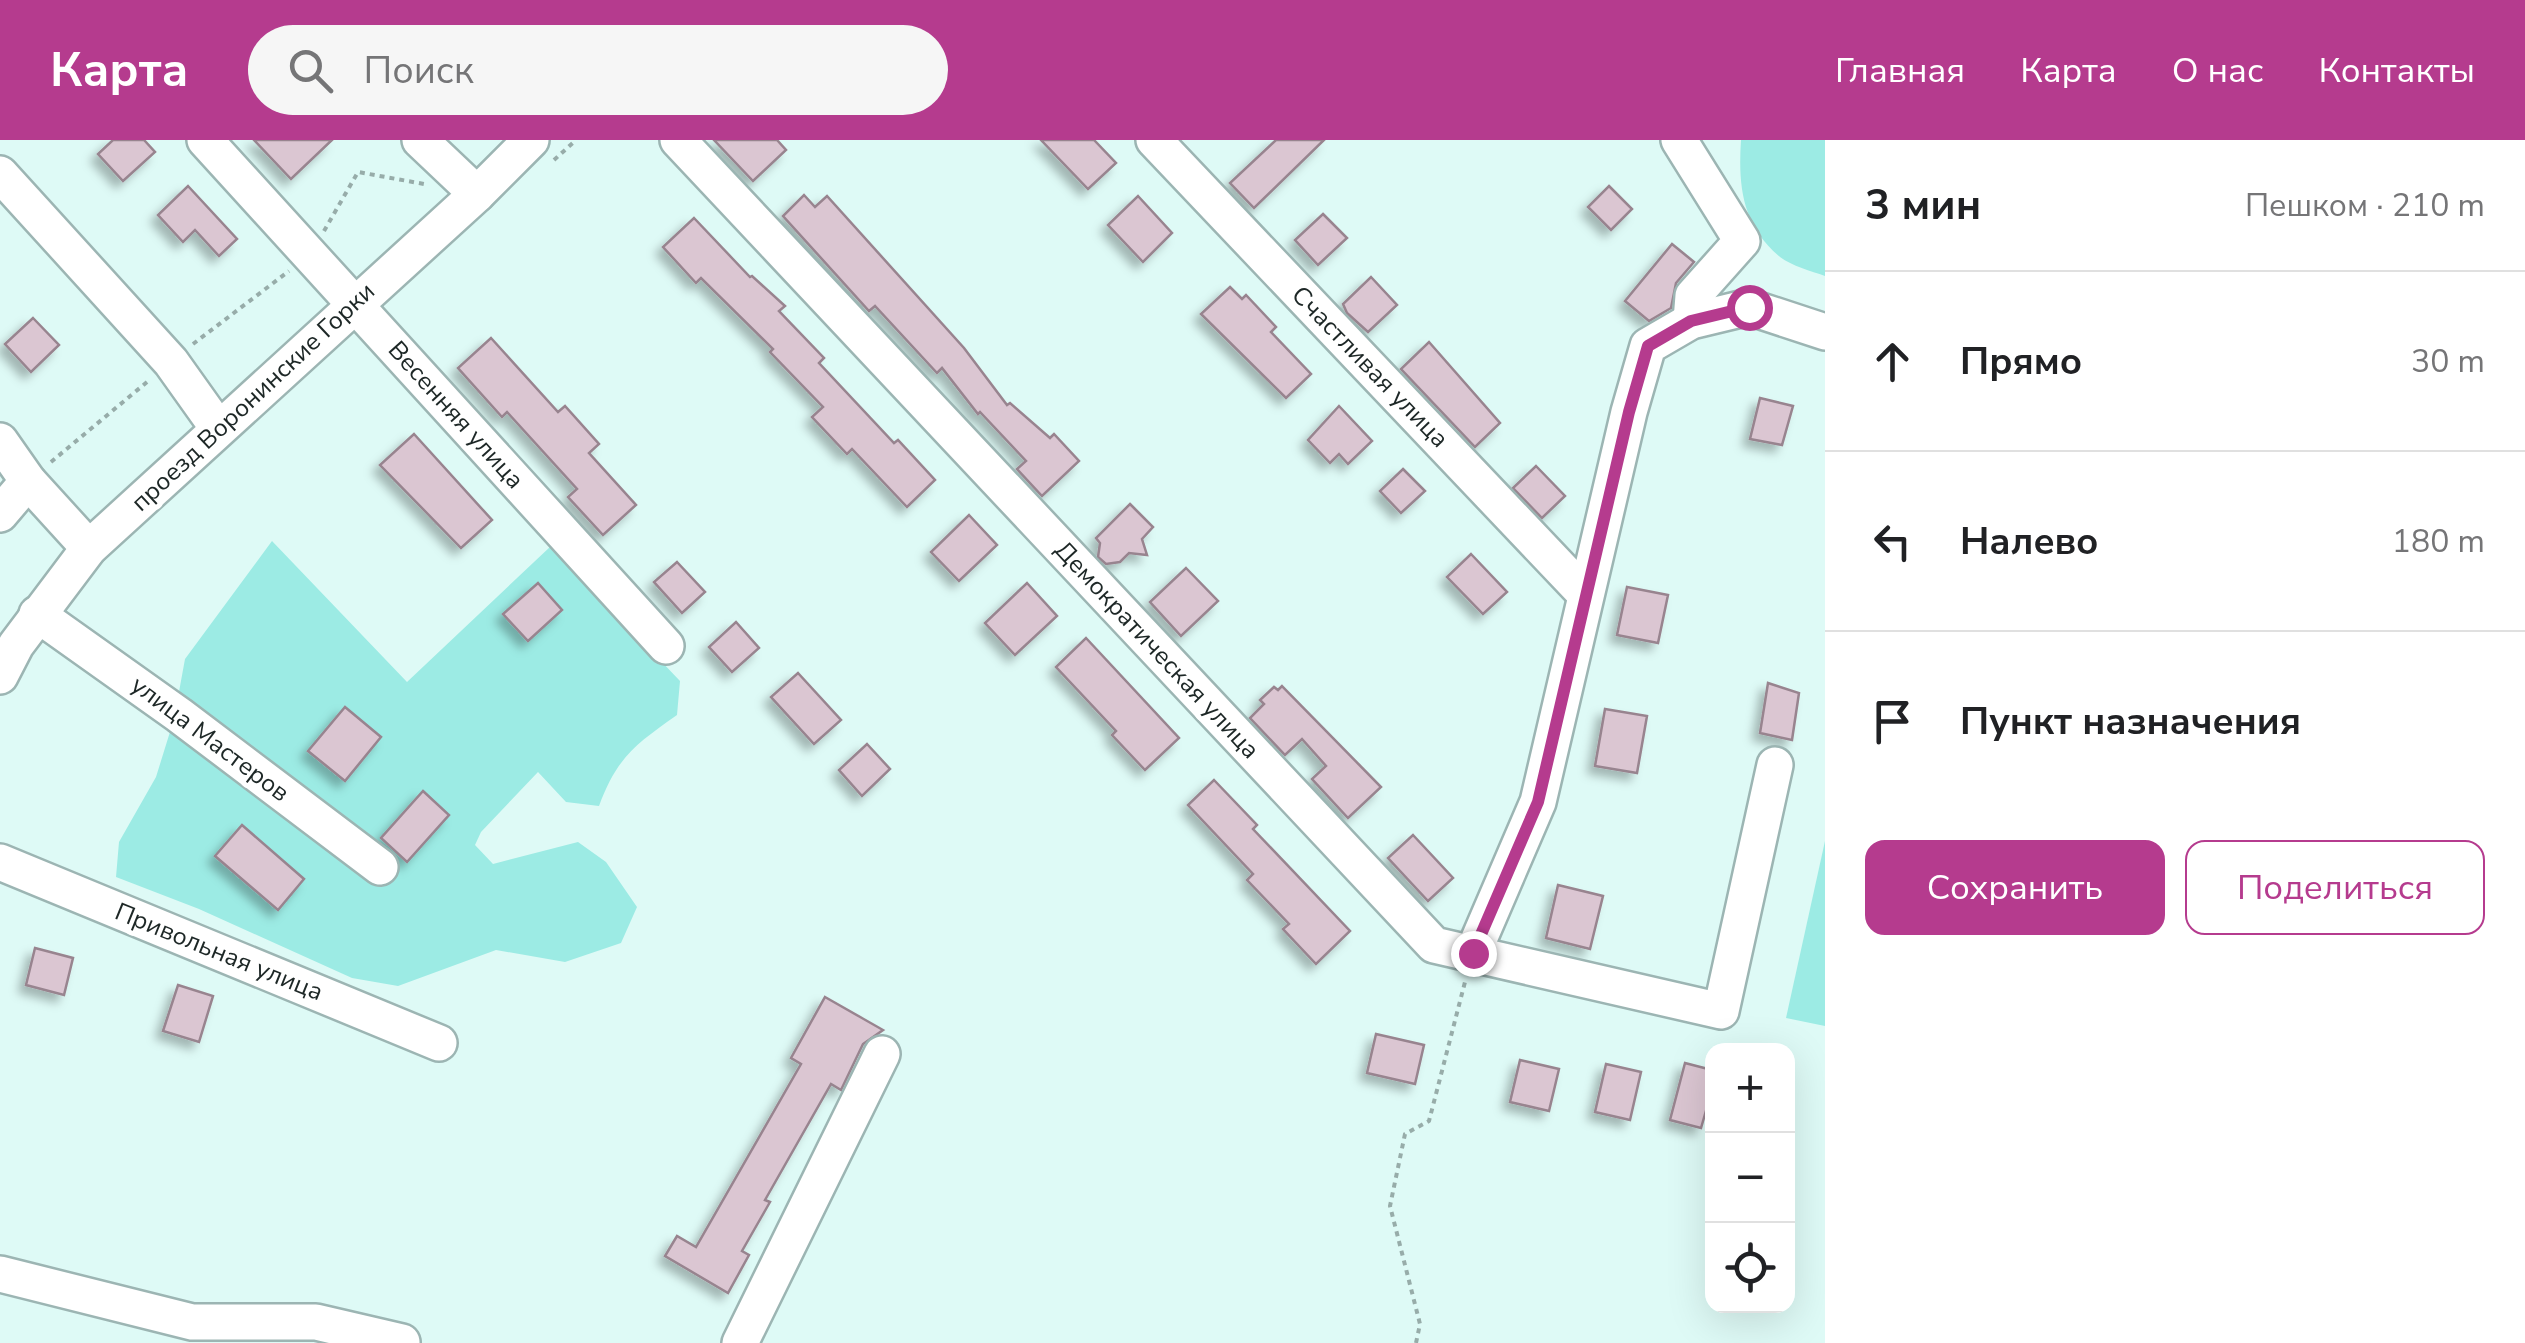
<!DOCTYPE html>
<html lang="ru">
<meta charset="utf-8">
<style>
:root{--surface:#fff;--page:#f6f6f6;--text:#202124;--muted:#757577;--line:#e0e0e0;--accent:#b53b8e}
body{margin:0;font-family:"Nunito Sans",sans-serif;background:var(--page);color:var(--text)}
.controls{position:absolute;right:30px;bottom:30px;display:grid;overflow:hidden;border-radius:20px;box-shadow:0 10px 40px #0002}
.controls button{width:90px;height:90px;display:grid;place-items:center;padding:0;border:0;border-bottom:2px solid var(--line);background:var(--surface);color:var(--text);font:50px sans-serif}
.stop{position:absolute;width:30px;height:30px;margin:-22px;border:8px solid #b53b8e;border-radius:50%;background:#fff}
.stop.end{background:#b53b8e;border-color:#fff;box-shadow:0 2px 10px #0008}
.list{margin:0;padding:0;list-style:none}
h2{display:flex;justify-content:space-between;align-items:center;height:130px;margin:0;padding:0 40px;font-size:42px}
h2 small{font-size:32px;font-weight:400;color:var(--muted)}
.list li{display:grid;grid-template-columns:65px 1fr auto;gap:30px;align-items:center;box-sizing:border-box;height:180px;padding:0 40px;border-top:2px solid var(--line)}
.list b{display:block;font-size:38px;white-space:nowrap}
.list em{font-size:32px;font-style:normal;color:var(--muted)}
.actions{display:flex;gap:20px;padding:30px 40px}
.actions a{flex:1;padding:22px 0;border:2px solid var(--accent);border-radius:20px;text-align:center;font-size:35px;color:var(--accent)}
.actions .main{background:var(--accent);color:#fff}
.icon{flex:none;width:55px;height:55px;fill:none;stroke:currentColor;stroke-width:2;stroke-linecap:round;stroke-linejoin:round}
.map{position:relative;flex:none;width:1825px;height:1203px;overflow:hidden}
header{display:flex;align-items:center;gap:60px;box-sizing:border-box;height:140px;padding:0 50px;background:var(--accent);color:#fff}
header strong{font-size:48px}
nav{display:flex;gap:55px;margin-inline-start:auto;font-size:35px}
.search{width:700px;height:90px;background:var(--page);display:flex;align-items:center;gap:25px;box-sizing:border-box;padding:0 35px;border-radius:55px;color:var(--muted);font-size:38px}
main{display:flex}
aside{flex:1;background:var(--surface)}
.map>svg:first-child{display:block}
.green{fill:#9cebe4}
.building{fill:#dbc6d2;stroke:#98848f;stroke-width:2.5;filter:url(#shadow)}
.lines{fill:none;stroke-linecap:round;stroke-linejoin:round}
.minor-casing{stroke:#9cb5b3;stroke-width:40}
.path{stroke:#97aca9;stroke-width:4;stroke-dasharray:5 5;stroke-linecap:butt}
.minor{stroke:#fff;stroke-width:35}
.route{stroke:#b53b8e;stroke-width:12}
.labels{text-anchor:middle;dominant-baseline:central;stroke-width:10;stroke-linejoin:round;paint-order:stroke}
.street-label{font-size:25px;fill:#1d2726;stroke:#fff}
</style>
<header>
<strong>Карта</strong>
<div class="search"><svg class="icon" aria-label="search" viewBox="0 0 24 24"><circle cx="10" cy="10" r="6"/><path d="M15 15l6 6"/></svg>Поиск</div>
<nav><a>Главная</a><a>Карта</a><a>О нас</a><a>Контакты</a></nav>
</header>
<main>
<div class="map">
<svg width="1825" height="1203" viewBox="0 0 1825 1203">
<defs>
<filter id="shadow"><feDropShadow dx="-7" dy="7" stdDeviation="5" flood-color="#0004"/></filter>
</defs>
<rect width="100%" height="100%" fill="#defaf6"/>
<g class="green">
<path d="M 1741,0 L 1825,0 L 1825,136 C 1811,131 1792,126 1780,117 C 1742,85 1738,46 1741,0 Z"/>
<path d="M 272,401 L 407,542 L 551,406 L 680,541 L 677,575 C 636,604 617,617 599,666 L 566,662 L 538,632 L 481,692 L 475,705 L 493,724 L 578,702 L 606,722 L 637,767 L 621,803 L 565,822 L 496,810 L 398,846 L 352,838 L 199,769 L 116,737 L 119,702 L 156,637 L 174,579 L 185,519 Z"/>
<path d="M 1825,701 L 1825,886 L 1786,878 Z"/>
</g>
<g class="building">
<path d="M 113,0 L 144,0 L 155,12 L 123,41 L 98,14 Z"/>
<path d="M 254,0 L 332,0 L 291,39 Z"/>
<path d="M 714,0 L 777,0 L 786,10 L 753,41 Z"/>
<path d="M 1041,0 L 1094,0 L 1116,23 L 1088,49 Z"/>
<path d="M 1276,0 L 1324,0 L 1254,68 L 1230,43 Z"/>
<path d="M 188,46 L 237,99 L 219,116 L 195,90 L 183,102 L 158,75 Z"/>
<path d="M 1609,46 L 1632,69 L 1611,90 L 1588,67 Z"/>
<path d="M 804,55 L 815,67 L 827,56 L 964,208 L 1007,265 L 1010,263 L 1050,298 L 1054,294 L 1079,321 L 1042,356 L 1017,329 L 1026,321 L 980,272 L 978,274 L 942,228 L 937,233 L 875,166 L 869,171 L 783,76 Z"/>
<path d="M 1138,56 L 1172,93 L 1143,122 L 1108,85 Z"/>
<path d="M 1323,74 L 1347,98 L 1318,125 L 1295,100 Z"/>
<path d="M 694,78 L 750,137 L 752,136 L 785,166 L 779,171 L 824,218 L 819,223 L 894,303 L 898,300 L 935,340 L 907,367 L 852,309 L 847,314 L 812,277 L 823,267 L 770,212 L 773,209 L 701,138 L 696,143 L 663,107 Z"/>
<path d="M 1672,104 L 1694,122 L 1676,143 L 1671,168 L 1649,181 L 1625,161 Z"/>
<path d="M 1371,137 L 1397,165 L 1368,192 L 1347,173 L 1343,164 Z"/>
<path d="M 1230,147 L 1242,159 L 1246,155 L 1276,187 L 1271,192 L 1311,234 L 1286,258 L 1201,174 Z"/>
<path d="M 33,178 L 59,205 L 31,232 L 5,204 Z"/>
<path d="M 491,198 L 558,272 L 565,266 L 599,304 L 589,313 L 636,365 L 603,395 L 568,357 L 577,349 L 507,272 L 502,277 L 458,228 Z"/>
<path d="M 1429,202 L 1500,283 L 1475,307 L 1401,229 Z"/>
<path d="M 1760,258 L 1793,266 L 1782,305 L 1750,299 Z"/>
<path d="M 1339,266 L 1372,301 L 1348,324 L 1339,314 L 1330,323 L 1308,300 Z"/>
<path d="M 414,294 L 492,380 L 461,408 L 380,325 Z"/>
<path d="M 1536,326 L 1565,356 L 1542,378 L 1513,348 Z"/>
<path d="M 1403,329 L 1425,351 L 1401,373 L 1380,351 Z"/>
<path d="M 1130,364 L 1153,387 L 1142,399 L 1147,415 L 1129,413 L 1120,422 L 1106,424 L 1098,417 L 1100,403 L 1096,398 Z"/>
<path d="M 969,375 L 997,405 L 959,441 L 931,412 Z"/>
<path d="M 1471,414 L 1507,452 L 1483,474 L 1447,437 Z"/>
<path d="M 677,422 L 705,452 L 682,473 L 654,442 Z"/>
<path d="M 1186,428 L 1218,461 L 1181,496 L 1150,462 Z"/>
<path d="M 538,443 L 562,470 L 528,501 L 503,474 Z"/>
<path d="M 1027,443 L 1057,476 L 1015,515 L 985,483 Z"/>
<path d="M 1627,447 L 1668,455 L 1658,503 L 1617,495 Z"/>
<path d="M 736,482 L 759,508 L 732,532 L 709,507 Z"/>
<path d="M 1086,498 L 1179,598 L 1145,630 L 1112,595 L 1116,591 L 1056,527 Z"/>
<path d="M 798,533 L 841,580 L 814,604 L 771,557 Z"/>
<path d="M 1768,543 L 1799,553 L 1792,600 L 1760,593 Z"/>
<path d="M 1282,546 L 1381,647 L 1348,678 L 1312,639 L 1326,626 L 1302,599 L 1285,615 L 1250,578 L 1264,564 L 1260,560 L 1274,547 L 1278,550 Z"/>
<path d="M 345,567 L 381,597 L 345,641 L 308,611 Z"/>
<path d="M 1605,569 L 1647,576 L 1637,633 L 1595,626 Z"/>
<path d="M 867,604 L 890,629 L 862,656 L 839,630 Z"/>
<path d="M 1214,640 L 1257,685 L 1253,689 L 1350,791 L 1316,824 L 1283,789 L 1289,784 L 1247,740 L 1253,734 L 1188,665 Z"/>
<path d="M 423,651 L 449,675 L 407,722 L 381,698 Z"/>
<path d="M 242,685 L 304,739 L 278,770 L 215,716 Z"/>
<path d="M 1413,695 L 1453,738 L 1428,761 L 1388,718 Z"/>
<path d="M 1558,745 L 1603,756 L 1590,809 L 1546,798 Z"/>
<path d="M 35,808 L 73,818 L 64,855 L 26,845 Z"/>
<path d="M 178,845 L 213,856 L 199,902 L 163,891 Z"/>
<path d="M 825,857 L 883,890 L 863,904 L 841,950 L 831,944 L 765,1060 L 770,1062 L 742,1111 L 749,1115 L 728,1153 L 665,1116 L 677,1096 L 696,1107 L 801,924 L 791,918 Z"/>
<path d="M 1376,894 L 1424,905 L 1415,944 L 1367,933 Z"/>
<path d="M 1520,920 L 1559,929 L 1549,971 L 1510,962 Z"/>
<path d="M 1685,923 L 1712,930 L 1712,950 L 1701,988 L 1670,980 Z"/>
<path d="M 1606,924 L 1641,932 L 1630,980 L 1595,972 Z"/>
</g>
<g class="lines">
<g class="minor-casing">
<g id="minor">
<path d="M 205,0 L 666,506"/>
<path d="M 420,0 L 477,54"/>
<path d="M 678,0 L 1434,805 L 1721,871 L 1775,625"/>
<path d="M 1154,0 L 1585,454"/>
<path d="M 1679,0 L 1742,101 L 1693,156 L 1691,181"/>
<path d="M 0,34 L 171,222 L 218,288"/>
<path d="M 0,301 L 28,341 L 89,408"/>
<path d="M 0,374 L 28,341"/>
<path d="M 37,474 L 179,575 L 380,727"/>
<path d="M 0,536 L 16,505 L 89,408 L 477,54 L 531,0"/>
<path d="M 0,722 L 439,903"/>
<path d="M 1473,813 L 1538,662 L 1629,272 L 1648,206 L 1691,181 L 1749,167 L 1825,192"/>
<path d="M 0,1134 L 192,1182 L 316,1182 L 402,1202"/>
<path d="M 740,1203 L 882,914"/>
</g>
</g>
<g class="path">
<path d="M 554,20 L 576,0"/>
<path d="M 324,91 L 358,32 L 424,44"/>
<path d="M 193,204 L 289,131"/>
<path d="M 51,322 L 147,242"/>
<path d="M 1416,1203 L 1420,1184 L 1390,1066 L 1405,994 L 1429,981 L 1465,842"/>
</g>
<use href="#minor" class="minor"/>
</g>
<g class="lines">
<path class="route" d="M 1473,813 L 1538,662 L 1629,272 L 1648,206 L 1691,181 L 1749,167"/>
</g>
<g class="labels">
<g class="street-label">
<text transform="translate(1370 227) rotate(46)">Счастливая улица</text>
<text transform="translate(253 257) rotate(-43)">проезд Воронинские Горки</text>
<text transform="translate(456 275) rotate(48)">Весенняя улица</text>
<text transform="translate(1157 510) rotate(47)">Демократическая улица</text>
<text transform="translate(210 599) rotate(37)">улица Мастеров</text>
<text transform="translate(219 812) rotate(22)">Привольная улица</text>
</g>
</g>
</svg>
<div class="controls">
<button>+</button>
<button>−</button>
<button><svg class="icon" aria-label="locate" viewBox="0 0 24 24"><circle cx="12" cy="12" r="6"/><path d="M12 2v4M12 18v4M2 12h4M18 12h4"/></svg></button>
</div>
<div class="stop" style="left:1749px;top:167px"></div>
<div class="stop end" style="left:1473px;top:813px"></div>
</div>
<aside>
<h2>3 мин<small>Пешком · 210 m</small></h2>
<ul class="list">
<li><svg class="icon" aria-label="ahead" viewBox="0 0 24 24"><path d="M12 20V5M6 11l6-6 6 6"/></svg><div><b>Прямо</b></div><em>30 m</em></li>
<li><svg class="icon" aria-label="left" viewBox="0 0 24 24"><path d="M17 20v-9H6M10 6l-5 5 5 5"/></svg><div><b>Налево</b></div><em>180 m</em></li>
<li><svg class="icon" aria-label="arrive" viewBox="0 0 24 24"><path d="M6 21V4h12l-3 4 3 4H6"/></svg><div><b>Пункт назначения</b></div></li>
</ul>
<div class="actions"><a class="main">Сохранить</a><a>Поделиться</a></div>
</aside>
</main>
